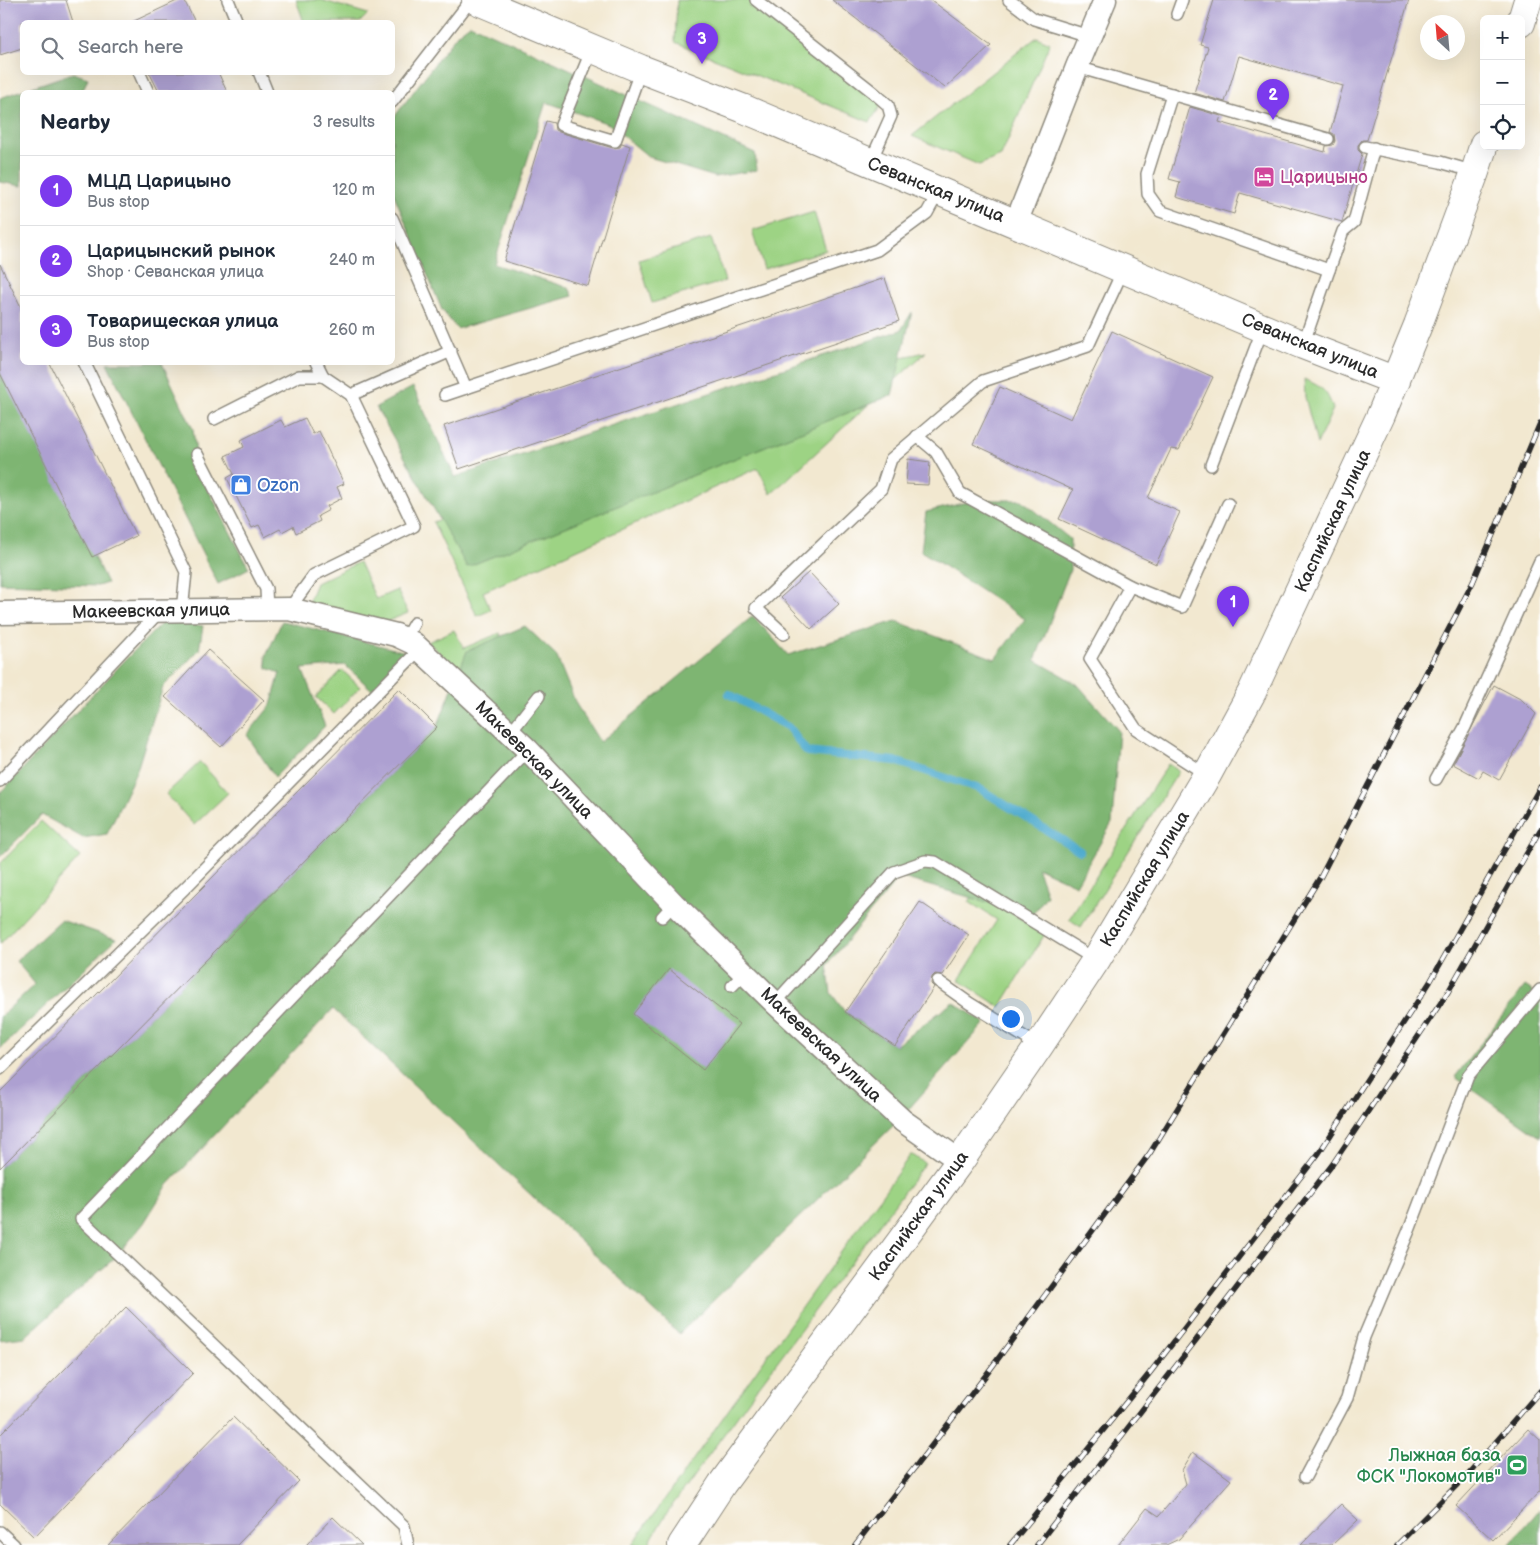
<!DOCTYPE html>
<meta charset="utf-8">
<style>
:root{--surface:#fff;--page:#f6f6f7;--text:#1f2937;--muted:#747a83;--line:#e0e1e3;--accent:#7c3aed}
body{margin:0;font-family:"Balsamiq Sans",sans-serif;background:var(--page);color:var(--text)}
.controls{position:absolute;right:15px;top:15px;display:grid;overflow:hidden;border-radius:8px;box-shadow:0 5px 20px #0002}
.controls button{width:45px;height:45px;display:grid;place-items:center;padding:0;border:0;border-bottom:1px solid var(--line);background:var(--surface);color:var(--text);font:25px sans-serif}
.compass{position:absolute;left:1420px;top:15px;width:45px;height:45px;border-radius:50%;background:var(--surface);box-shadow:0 5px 20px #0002;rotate:334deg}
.you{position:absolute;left:1010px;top:1018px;width:18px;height:18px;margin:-12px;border:4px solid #fff;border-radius:50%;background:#1a73e8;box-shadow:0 0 0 8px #1a73e833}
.badge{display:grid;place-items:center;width:32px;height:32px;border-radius:50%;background:var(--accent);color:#fff;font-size:16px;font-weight:700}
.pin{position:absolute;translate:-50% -41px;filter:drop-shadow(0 1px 2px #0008)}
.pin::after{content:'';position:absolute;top:26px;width:18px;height:15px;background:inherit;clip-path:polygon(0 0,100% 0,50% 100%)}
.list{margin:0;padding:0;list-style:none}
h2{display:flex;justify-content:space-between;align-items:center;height:65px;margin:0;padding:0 20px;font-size:21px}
h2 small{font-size:16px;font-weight:400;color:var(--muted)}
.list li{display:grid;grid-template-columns:32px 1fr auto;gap:15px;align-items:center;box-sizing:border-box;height:70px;padding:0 20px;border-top:1px solid var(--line)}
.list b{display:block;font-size:19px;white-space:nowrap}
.list p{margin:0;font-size:16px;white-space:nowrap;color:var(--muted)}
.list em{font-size:16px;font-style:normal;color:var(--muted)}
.icon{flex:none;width:28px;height:28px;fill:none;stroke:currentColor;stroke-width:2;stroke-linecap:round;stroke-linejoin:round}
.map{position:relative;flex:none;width:1540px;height:1545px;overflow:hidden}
.search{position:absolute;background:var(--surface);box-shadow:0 5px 20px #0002;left:20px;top:20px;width:375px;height:55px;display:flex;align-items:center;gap:12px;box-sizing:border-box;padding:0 18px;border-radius:8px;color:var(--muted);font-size:19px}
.panel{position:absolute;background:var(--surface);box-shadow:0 5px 20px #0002;left:20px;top:90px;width:375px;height:275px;border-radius:8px}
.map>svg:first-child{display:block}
.green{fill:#9dd384;stroke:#647f58}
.forest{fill:#7eb572;stroke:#54704e}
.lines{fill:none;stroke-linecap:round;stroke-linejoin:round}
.stream{stroke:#50abce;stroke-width:8}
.building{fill:#ada0d1}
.lane-casing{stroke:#8e8a7e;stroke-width:14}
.street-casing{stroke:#8e8a7e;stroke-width:25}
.secondary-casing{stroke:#8e8a7e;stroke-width:30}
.lane{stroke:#fff;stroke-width:11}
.street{stroke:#fff;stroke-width:22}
.secondary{stroke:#fff;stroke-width:28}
.rail-casing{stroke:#2b2b2b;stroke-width:5.5}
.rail{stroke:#fff;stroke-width:4;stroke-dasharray:11;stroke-linecap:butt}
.labels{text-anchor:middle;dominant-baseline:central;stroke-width:4;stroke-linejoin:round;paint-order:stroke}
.hotel-label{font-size:18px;fill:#b23c85;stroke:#fff;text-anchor:start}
.street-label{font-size:18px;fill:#2b2b2b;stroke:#fff}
.shop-label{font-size:18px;fill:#366cbe;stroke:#fff;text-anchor:start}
.leisure-label{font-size:18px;fill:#27864d;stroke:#fff;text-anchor:end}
</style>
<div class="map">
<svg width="1540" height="1545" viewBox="0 0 1540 1545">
<rect width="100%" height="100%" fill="#fff"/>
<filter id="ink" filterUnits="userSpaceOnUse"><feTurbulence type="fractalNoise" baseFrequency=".02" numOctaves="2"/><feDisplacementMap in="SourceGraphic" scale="10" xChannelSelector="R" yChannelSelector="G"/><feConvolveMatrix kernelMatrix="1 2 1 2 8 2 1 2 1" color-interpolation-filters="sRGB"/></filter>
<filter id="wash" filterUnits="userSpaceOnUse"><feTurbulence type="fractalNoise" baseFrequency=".0096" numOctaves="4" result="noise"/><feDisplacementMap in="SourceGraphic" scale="20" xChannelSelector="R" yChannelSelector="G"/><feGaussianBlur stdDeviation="1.12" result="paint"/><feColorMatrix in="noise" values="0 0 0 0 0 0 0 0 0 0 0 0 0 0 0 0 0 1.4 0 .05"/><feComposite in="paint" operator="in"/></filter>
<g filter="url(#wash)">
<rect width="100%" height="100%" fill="#f2e8d0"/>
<g class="green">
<path d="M 296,0 L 321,0 L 368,14 L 360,22 L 304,22 Z"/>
<path d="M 677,0 L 749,0 L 882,104 L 870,122 L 675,42 Z"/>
<path d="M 1037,37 L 1050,43 L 1001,156 L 979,165 L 912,136 Z"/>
<path d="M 814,212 L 826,250 L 764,269 L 752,231 Z"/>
<path d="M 711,238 L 725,281 L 652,303 L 639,260 Z"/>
<path d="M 926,352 L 771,494 L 758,468 L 483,592 L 491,610 L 477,616 L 433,522 L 520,494 L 860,366 Z"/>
<path d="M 1304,379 C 1322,387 1327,390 1333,409 L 1317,444 L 1305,397 Z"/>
<path d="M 359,562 L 376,599 L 397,590 L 408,613 L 383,623 L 307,605 L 316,583 Z"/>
<path d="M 454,630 L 464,648 L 500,633 L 518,683 L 498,707 L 428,642 Z"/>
<path d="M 342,670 L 360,687 L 334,714 L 316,697 Z"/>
<path d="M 200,762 L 228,793 L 194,825 L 166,794 Z"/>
<path d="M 1168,764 L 1179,771 L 1081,927 L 1069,919 Z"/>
<path d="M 41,821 L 80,857 L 0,944 L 0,864 Z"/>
<path d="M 976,891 L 1045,934 L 1000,1007 L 959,980 L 997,920 L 969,902 Z"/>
<path d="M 911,1154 L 925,1163 L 756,1390 L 666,1514 L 648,1545 L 632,1545 Z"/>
</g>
<g class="forest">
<path d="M 470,24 L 755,153 L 757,170 L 715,177 L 649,157 L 609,124 L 546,102 L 494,264 L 569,288 L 573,296 L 457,329 L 442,310 L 393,192 L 392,120 L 458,33 Z"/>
<path d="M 73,73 L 88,78 L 82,92 L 22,92 L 22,186 L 0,182 L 0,98 Z"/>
<path d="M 912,312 L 892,395 L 467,567 L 376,407 L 413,387 L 455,477 L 901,330 Z"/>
<path d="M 107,363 L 162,363 L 193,429 L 198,470 L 249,568 L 218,584 Z"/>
<path d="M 0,366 L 107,583 L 98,586 L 0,583 Z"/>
<path d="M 976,500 L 1022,500 L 1070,539 L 1070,570 L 1035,660 L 1077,684 L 1119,731 L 1112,823 L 1076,885 L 1037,867 L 1047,895 L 1032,915 L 899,877 L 827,965 L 831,993 L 845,1012 L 895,1046 L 953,1002 L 985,1023 L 898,1121 L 679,1334 L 333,1009 L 167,1186 L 144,1223 L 117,1256 L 25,1337 L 0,1340 L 0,1168 L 437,727 L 467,651 L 525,626 L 556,655 L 576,704 L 600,742 L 753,616 L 788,655 L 896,621 L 995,659 L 1025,619 L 921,551 L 926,512 Z"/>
<path d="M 165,620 L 203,626 L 199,650 L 163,687 L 137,770 L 107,834 L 83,838 L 42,815 L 0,857 L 0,793 L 129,656 Z"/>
<path d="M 282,621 L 406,652 L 372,690 L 345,665 L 302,669 L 325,726 L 275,777 L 247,735 L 271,705 L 280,673 L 267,668 L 266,656 Z"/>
<path d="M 61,920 L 116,939 L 0,1049 L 0,1017 L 35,984 L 16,961 Z"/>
<path d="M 1525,986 L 1540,996 L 1540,1137 L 1455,1077 Z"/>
<path d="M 1540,1509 L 1540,1545 L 1509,1545 Z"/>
</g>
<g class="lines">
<path class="stream" d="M 729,694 L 788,727 L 807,752 L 895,761 L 980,789 L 1080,851"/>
</g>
<g id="blocks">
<g class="building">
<path d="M 0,0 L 66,0 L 73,22 L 22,22 L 22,48 L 0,55 Z"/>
<path d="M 179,0 L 184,0 L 195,22 L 132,22 Z"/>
<path d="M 832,0 L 931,0 L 991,45 L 945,88 Z"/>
<path d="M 1214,0 L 1409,0 L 1367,140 L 1362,140 L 1358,145 L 1358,150 L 1362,154 L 1342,222 L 1240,193 L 1234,214 L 1176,197 L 1180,182 L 1169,179 L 1190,107 L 1221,116 L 1219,122 L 1325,152 L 1326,146 L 1333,145 L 1335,141 L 1334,134 L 1330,132 L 1343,86 L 1239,56 L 1225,102 L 1194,93 L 1208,47 L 1200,45 Z"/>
<path d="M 149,72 L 218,72 L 227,92 L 159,92 Z"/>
<path d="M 546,121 L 554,123 L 555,130 L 559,132 L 613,148 L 620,147 L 622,143 L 630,146 L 588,286 L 504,261 Z"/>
<path d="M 0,264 L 22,309 L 22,362 L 49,362 L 136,536 L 92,557 L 0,373 Z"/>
<path d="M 885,278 L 899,321 L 459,469 L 444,426 Z"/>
<path d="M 1112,331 L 1213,377 L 1179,450 L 1171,449 L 1148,498 L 1180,512 L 1156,564 L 1059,519 L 1073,490 L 973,444 L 1000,387 L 1071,419 Z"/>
<path d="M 305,418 L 313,434 L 319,431 L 344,484 L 337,487 L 342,498 L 327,506 L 329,510 L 318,516 L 320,521 L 296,533 L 293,526 L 282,532 L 280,529 L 265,537 L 259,525 L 252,528 L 227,478 L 234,474 L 225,456 L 244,447 L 241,440 L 281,420 L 285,427 Z"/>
<path d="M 908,459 L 930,462 L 928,485 L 906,484 Z"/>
<path d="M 809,572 L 839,604 L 811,629 L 781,597 Z"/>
<path d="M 208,650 L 264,700 L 221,747 L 165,697 Z"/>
<path d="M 1494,685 L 1522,700 L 1536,714 L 1499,780 L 1483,771 L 1479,778 L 1453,764 Z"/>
<path d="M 399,689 L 437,727 L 0,1168 L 0,1092 Z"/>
<path d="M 920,902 L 969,935 L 943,975 L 935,974 L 932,977 L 931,984 L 934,987 L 895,1046 L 845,1012 Z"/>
<path d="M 669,969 L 739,1024 L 703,1070 L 633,1014 Z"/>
<path d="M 126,1307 L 193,1373 L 34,1537 L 0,1504 L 0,1435 Z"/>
<path d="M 233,1417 L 299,1481 L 237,1545 L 108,1545 Z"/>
<path d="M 1528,1429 L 1540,1440 L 1540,1491 L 1493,1540 L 1456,1506 Z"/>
<path d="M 1193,1452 L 1231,1480 L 1179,1539 L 1166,1545 L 1118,1545 L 1147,1508 L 1159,1516 L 1186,1484 L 1182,1470 Z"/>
<path d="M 1341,1504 L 1358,1520 L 1332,1545 L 1301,1545 Z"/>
<path d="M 333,1517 L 362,1545 L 306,1545 Z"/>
</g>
</g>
</g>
<g filter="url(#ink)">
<use href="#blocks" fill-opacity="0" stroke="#8e8a7e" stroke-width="1"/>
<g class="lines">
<g class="lane-casing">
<g id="lane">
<path d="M 228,0 L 237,22"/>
<path d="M 756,0 L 873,92 L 888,105 L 891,116 L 870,163"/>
<path d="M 1009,0 L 1034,19 L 1089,36"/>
<path d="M 1177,14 L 1182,0"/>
<path d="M 592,49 L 561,125 L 615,141 L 641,69"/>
<path d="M 1077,67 L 1328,139"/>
<path d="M 139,72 L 148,92"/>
<path d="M 259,72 L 267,92"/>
<path d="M 1172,94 L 1147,174 L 1148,194 L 1160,211 L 1329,270 L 1303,345"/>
<path d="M 392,102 L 471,0"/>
<path d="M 1365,147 L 1440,162 L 1475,172"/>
<path d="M 392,218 L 466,388"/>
<path d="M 1329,270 L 1343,231 L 1354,222 L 1374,148"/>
<path d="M 84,362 L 186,572 L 182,611"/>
<path d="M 351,395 L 451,351"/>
<path d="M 445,395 L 877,250 L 927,213 L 939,191"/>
<path d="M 214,419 L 299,376 L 323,376"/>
<path d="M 917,436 L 936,452 L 960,493 L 1130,586"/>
<path d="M 197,454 L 266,589 L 267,610"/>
<path d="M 1211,465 L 1263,328"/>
<path d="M 289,609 L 314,575 L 414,526 L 351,395 L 323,376 L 316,362"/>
<path d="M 784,634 L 756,608 L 881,489 L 891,459 L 983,381 L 1088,346 L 1124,268"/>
<path d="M 405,639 L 414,623"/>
<path d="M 510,733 L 539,696"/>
<path d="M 1207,775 L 1136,729 L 1090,659 L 1130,586 L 1182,607 L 1228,504"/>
<path d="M 1436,779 L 1465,727 L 1540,561"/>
<path d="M 0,781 L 160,611"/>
<path d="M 662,917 L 674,904"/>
<path d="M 938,981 L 969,1003 L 1039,1046"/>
<path d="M 732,986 L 744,974"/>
<path d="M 775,1003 L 894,872 L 925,861 L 935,862 L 1096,960"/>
<path d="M 0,1069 L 188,885 L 420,649"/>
<path d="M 1305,1477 L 1347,1398 L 1364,1337 L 1410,1228 L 1468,1076 L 1540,990"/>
<path d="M 0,1532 L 14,1545"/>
<path d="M 408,1545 L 404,1526 L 81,1219 L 528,750"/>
</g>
</g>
<g class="street-casing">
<g id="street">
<path d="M 1016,223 L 1077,67 L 1105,0"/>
<path d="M 0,613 L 289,609 L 396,635 L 413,643 L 528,750 L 674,904 L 775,1003 L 903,1121 L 960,1161"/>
</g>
</g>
<g class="secondary-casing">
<g id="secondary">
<path d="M 476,0 L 641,69 L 742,108 L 1303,345 L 1396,381"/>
<path d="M 1521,23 L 1528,0"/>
<path d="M 682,1545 L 722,1484 L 960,1161 L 1039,1046 L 1096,960 L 1207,775 L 1252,692 L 1381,415 L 1418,325 L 1475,172 L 1484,144"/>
</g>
</g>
<use href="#lane" class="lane"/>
<use href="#street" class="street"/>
<use href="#secondary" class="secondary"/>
<g class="rail-casing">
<g id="rail">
<path d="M 855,1545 L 986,1375 L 1150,1153 L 1321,876 L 1473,582 L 1540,423"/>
<path d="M 1010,1545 L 1149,1374 L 1319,1153 L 1430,982 L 1540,787"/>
<path d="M 1037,1545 L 1332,1165 L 1448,992 L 1540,830"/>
<path d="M 1397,1545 L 1468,1474 L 1540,1391"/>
</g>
</g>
<use href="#rail" class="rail"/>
</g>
</g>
<defs>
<g id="hotel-square" transform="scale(1.125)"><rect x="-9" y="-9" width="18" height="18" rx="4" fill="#d1479c" stroke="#fff"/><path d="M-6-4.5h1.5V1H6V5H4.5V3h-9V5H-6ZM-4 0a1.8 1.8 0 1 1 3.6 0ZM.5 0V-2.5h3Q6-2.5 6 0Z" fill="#fff"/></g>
<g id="shop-square" transform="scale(1.125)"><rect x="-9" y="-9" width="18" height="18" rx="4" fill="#3f7fe0" stroke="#fff"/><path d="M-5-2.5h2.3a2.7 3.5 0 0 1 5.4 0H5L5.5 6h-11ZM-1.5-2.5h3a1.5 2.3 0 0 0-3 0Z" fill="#fff"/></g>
<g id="stadium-square" transform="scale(1.125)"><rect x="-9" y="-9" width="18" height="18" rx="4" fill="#2e9e5b" stroke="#fff"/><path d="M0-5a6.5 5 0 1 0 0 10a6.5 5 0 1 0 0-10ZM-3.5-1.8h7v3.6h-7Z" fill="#fff"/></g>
</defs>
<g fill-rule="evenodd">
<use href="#hotel-square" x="1264" y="177"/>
<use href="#shop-square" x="241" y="485"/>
<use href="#stadium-square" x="1517" y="1465"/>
</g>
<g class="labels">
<g class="hotel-label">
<text x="1280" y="177">Царицыно</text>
</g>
<g class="street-label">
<text transform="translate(936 190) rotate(22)">Севанская улица</text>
<text transform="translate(1310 346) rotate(22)">Севанская улица</text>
<text transform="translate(1333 521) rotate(-65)">Каспийская улица</text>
<text transform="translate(151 611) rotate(-1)">Макеевская улица</text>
<text transform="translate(534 760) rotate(45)">Макеевская улица</text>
<text transform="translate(1145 879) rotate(-59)">Каспийская улица</text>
<text transform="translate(821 1045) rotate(43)">Макеевская улица</text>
<text transform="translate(919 1216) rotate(-54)">Каспийская улица</text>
</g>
<g class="shop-label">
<text x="257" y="485">Ozon</text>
</g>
<g class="leisure-label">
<text x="1501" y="1455">Лыжная база<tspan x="1501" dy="21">ФСК "Локомотив"</tspan></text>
</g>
</g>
</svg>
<div class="controls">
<button>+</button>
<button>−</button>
<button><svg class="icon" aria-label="locate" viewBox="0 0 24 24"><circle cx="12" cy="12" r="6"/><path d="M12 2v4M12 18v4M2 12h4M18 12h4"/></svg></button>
</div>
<svg class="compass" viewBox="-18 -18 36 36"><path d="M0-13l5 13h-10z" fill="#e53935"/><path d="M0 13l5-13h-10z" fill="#747a83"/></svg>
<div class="you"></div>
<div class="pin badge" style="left:1233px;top:627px">1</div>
<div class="pin badge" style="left:1273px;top:120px">2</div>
<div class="pin badge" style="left:702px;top:64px">3</div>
<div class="search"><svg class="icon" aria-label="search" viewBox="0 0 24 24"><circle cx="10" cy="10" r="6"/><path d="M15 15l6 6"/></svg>Search here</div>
<section class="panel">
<h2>Nearby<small>3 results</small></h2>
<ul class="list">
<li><span class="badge">1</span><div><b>МЦД Царицыно</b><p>Bus stop</p></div><em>120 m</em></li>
<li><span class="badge">2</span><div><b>Царицынский рынок</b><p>Shop · Севанская улица</p></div><em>240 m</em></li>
<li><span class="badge">3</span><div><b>Товарищеская улица</b><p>Bus stop</p></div><em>260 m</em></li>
</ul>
</section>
</div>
